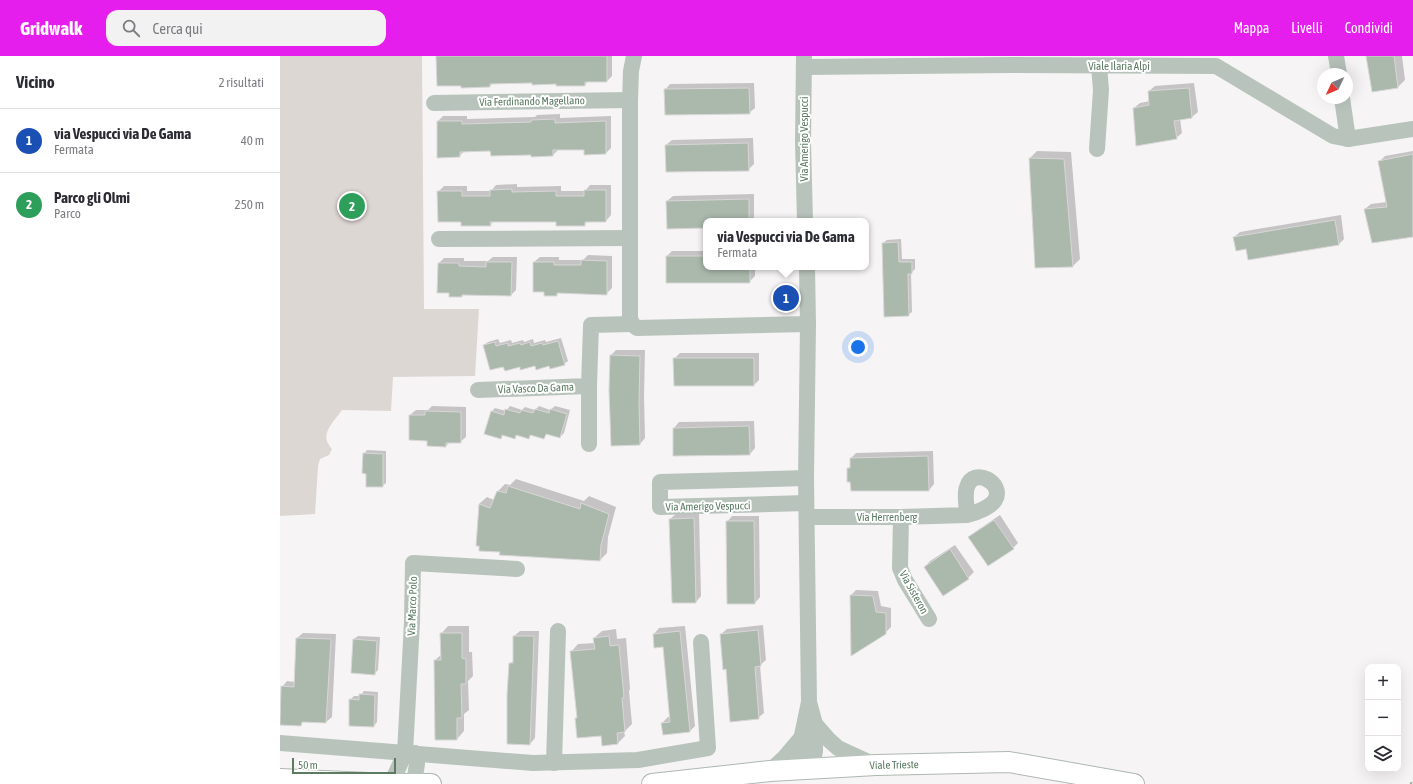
<!DOCTYPE html>
<html lang="it">
<meta charset="utf-8">
<style>
:root{--surface:#fff;--page:#f2f2f3;--text:#2b2b33;--muted:#7c7c81;--line:#e1e1e2;--accent:#e61eed}
body{margin:0;font-family:"Asap Condensed",sans-serif;background:var(--page);color:var(--text)}
.controls{position:absolute;right:12px;bottom:12px;display:grid;overflow:hidden;border-radius:8px;box-shadow:0 4px 16px #0002}
.controls button{width:36px;height:36px;display:grid;place-items:center;padding:0;border:0;border-bottom:1px solid var(--line);background:var(--surface);color:var(--text);font:20px sans-serif}
.compass{position:absolute;left:1037px;top:12px;width:36px;height:36px;border-radius:50%;background:var(--surface);box-shadow:0 4px 16px #0002;rotate:226deg}
.scale{position:absolute;left:12px;bottom:10px;width:104px;box-sizing:border-box;padding-left:4px;border:2px solid #5c7b62;border-top:0;font-size:11px;line-height:14px;white-space:nowrap;color:#5c7b62;-webkit-text-stroke:3px #fff;paint-order:stroke}
.you{position:absolute;left:578px;top:291px;width:14px;height:14px;margin:-10px;border:3px solid #fff;border-radius:50%;background:#1a73e8;box-shadow:0 0 0 6px #1a73e833}
.badge{display:grid;place-items:center;width:26px;height:26px;border-radius:50%;background:var(--accent);color:#fff;font-size:13px;font-weight:700}
.pin{position:absolute;translate:-50% -50%;border:2px solid #fff;box-shadow:0 1px 4px #0006}
.popup{position:absolute;left:423px;top:162px;width:166px;height:52px;box-sizing:border-box;display:grid;place-content:center;border-radius:8px;background:var(--surface);filter:drop-shadow(0 1px 3px #0005);font-size:13px;white-space:nowrap;color:var(--muted)}
.popup b{font-size:15px;color:var(--text)}
.popup::after{content:'';position:absolute;left:50%;top:100%;margin-left:-8px;border:8px solid transparent;border-top-color:var(--surface)}
.list{margin:0;padding:0;list-style:none}
h2{display:flex;justify-content:space-between;align-items:center;height:52px;margin:0;padding:0 16px;font-size:17px}
h2 small{font-size:13px;font-weight:400;color:var(--muted)}
.list li{display:grid;grid-template-columns:26px 1fr auto;gap:12px;align-items:center;box-sizing:border-box;height:64px;padding:0 16px;border-top:1px solid var(--line)}
.list b{display:block;font-size:15px;white-space:nowrap}
.list p{margin:0;font-size:13px;white-space:nowrap;color:var(--muted)}
.list em{font-size:13px;font-style:normal;color:var(--muted)}
.icon{flex:none;width:22px;height:22px;fill:none;stroke:currentColor;stroke-width:2;stroke-linecap:round;stroke-linejoin:round}
.map{position:relative;flex:none;width:1133px;height:728px;overflow:hidden}
header{display:flex;align-items:center;gap:24px;box-sizing:border-box;height:56px;padding:0 20px;background:var(--accent);color:#fff}
header strong{font-size:19px}
nav{display:flex;gap:22px;margin-inline-start:auto;font-size:14px}
.search{width:280px;height:36px;background:var(--page);display:flex;align-items:center;gap:10px;box-sizing:border-box;padding:0 14px;border-radius:12px;color:var(--muted);font-size:15px}
main{display:flex}
aside{flex:1;background:var(--surface)}
.map>svg:first-child{display:block}
.green{fill:#ddd7d3}
.shadow{fill:#0003}
.building{fill:#abb9ad;stroke:#d9d6d7}
.lines{fill:none;stroke-linecap:round;stroke-linejoin:round}
.major-casing{stroke:#adb8af;stroke-width:22}
.minor{stroke:#b8c4bb;stroke-width:16}
.major{stroke:#fff;stroke-width:20}
.rail-casing{stroke:#9bab9e;stroke-width:4.5}
.rail{stroke:#fff;stroke-width:3;stroke-dasharray:9;stroke-linecap:butt}
.labels{text-anchor:middle;dominant-baseline:central;stroke-width:4;stroke-linejoin:round;paint-order:stroke}
.street-label{font-size:11px;fill:#5c7b62;stroke:#fff}
</style>
<header>
<strong>Gridwalk</strong>
<div class="search"><svg class="icon" aria-label="search" viewBox="0 0 24 24"><circle cx="10" cy="10" r="6"/><path d="M15 15l6 6"/></svg>Cerca qui</div>
<nav><a>Mappa</a><a>Livelli</a><a>Condividi</a></nav>
</header>
<main>
<aside>
<h2>Vicino<small>2 risultati</small></h2>
<ul class="list">
<li><span class="badge" style="background:#1a4fb4">1</span><div><b>via Vespucci via De Gama</b><p>Fermata</p></div><em>40 m</em></li>
<li><span class="badge" style="background:#2e9e5b">2</span><div><b>Parco gli Olmi</b><p>Parco</p></div><em>250 m</em></li>
</ul>
</aside>
<div class="map">
<svg width="1133" height="728" viewBox="0 0 1133 728">
<rect width="100%" height="100%" fill="#f7f4f5"/>
<path class="green" d="M 0,0 L 142,0 L 144,253 L 199,253 L 195,320 L 113,321 L 111,355 L 62,354 C 53,367 38,379 52,393 L 49,399 L 40,403 L 38,410 L 35,458 L 0,460 Z"/>
<g class="shadow">
<path d="M 157,0 L 332,0 L 332,20 L 327,25 L 308,25 L 305,29 L 253,26 L 213,27 L 210,30 Z"/>
<path d="M 1087,0 L 1122,0 L 1125,24 L 1118,31 L 1093,35 Z"/>
<path d="M 474,27 L 475,52 L 469,57 L 385,34 L 390,28 Z"/>
<path d="M 914,27 L 918,56 L 912,61 L 900,63 L 902,77 L 896,82 L 854,52 L 860,47 L 870,45 L 869,35 L 875,30 Z"/>
<path d="M 280,58 L 280,62 L 331,60 L 331,92 L 326,97 L 305,93 L 279,93 L 273,99 L 211,94 L 185,95 L 179,100 L 158,65 L 163,60 L 187,60 L 187,63 L 255,61 L 257,59 Z"/>
<path d="M 473,82 L 474,108 L 468,114 L 386,89 L 392,84 Z"/>
<path d="M 757,95 L 791,96 L 800,203 L 793,210 L 750,102 Z"/>
<path d="M 1133,95 L 1133,180 L 1085,153 L 1091,148 L 1107,146 L 1099,106 L 1105,100 Z"/>
<path d="M 237,128 L 237,131 L 281,130 L 281,135 L 305,135 L 310,129 L 331,129 L 331,159 L 326,165 L 308,165 L 304,169 L 277,165 L 214,165 L 210,169 L 182,165 L 158,136 L 164,130 L 187,130 L 187,135 L 211,135 L 216,129 Z"/>
<path d="M 474,138 L 474,165 L 426,165 L 426,171 L 387,145 L 393,140 Z"/>
<path d="M 1061,159 L 1064,183 L 1059,188 L 969,203 L 967,192 L 954,181 L 960,176 Z"/>
<path d="M 621,183 L 622,203 L 635,203 L 635,213 L 631,217 L 632,256 L 628,259 L 603,187 L 607,184 Z"/>
<path d="M 392,195 L 426,195 L 426,211 L 475,211 L 475,220 L 469,226 L 387,200 Z"/>
<path d="M 308,199 L 332,200 L 332,232 L 326,238 L 279,236 L 276,239 L 265,235 L 254,206 L 260,201 L 279,201 L 279,204 L 303,204 Z"/>
<path d="M 213,201 L 237,201 L 236,234 L 231,239 L 184,238 L 181,240 L 170,236 L 159,207 L 164,202 L 184,202 L 184,205 L 208,205 Z"/>
<path d="M 281,282 L 288,305 L 284,308 L 224,309 L 204,289 L 208,286 L 218,283 L 220,287 L 231,284 L 232,287 L 243,284 L 244,286 L 253,283 L 254,287 L 265,284 L 266,286 Z"/>
<path d="M 336,294 L 365,294 L 364,340 L 365,382 L 360,388 L 331,299 Z"/>
<path d="M 400,297 L 479,297 L 479,324 L 474,329 L 394,303 Z"/>
<path d="M 152,350 L 186,351 L 186,381 L 180,386 L 170,386 L 166,390 L 148,384 L 130,383 L 130,359 L 136,354 L 148,354 Z"/>
<path d="M 230,350 L 242,354 L 245,351 L 255,354 L 259,350 L 270,354 L 275,350 L 290,354 L 284,377 L 280,381 L 267,378 L 264,382 L 252,378 L 249,382 L 238,378 L 235,382 L 224,379 L 221,382 L 212,355 L 215,352 L 226,355 Z"/>
<path d="M 474,365 L 475,392 L 470,398 L 394,399 L 394,372 L 399,366 Z"/>
<path d="M 87,394 L 106,395 L 106,427 L 102,430 L 87,417 L 84,398 Z"/>
<path d="M 653,395 L 654,428 L 649,434 L 568,413 L 571,409 L 571,402 L 576,397 Z"/>
<path d="M 236,423 L 304,445 L 309,440 L 336,451 L 328,481 L 327,497 L 320,504 L 220,499 L 221,495 L 199,448 L 207,441 L 214,444 L 218,435 L 225,428 L 230,429 Z"/>
<path d="M 419,457 L 421,540 L 416,546 L 392,546 L 390,463 L 396,458 Z"/>
<path d="M 720,459 L 738,487 L 733,492 L 689,481 L 695,476 Z"/>
<path d="M 452,460 L 479,460 L 480,541 L 475,547 L 447,466 Z"/>
<path d="M 675,489 L 694,516 L 688,522 L 663,538 L 645,511 L 650,505 Z"/>
<path d="M 576,534 L 598,535 L 601,550 L 611,552 L 611,571 L 605,577 L 571,539 Z"/>
<path d="M 483,569 L 486,604 L 480,609 L 484,657 L 478,662 L 447,612 L 441,578 L 447,573 Z"/>
<path d="M 168,570 L 189,570 L 189,596 L 192,596 L 193,620 L 188,625 L 189,654 L 184,658 L 184,675 L 177,683 L 156,683 L 155,604 L 162,598 L 161,578 Z"/>
<path d="M 405,570 L 415,670 L 410,675 L 382,667 L 388,661 L 391,661 L 383,590 L 374,578 L 379,572 Z"/>
<path d="M 336,573 L 337,583 L 346,582 L 350,633 L 349,635 L 352,668 L 344,676 L 345,680 L 338,687 L 296,662 L 298,660 L 291,596 L 298,588 L 315,587 L 314,582 L 322,575 Z"/>
<path d="M 240,575 L 259,575 L 255,682 L 250,688 L 230,608 L 234,604 L 234,580 Z"/>
<path d="M 23,577 L 56,578 L 52,661 L 46,666 L 24,665 L 21,669 L 0,668 L 2,631 L 7,625 L 15,626 L 17,582 Z"/>
<path d="M 78,580 L 100,581 L 98,614 L 94,618 L 74,583 Z"/>
<path d="M 84,635 L 98,636 L 97,666 L 94,670 L 70,644 L 74,640 L 80,640 Z"/>
</g>
<g class="building">
<path d="M 156,0 L 327,0 L 327,26 L 305,26 L 305,30 L 276,30 L 276,28 L 252,29 L 252,27 L 210,28 L 210,31 L 181,32 L 181,30 L 157,30 Z"/>
<path d="M 1086,0 L 1114,0 L 1118,32 L 1092,36 Z"/>
<path d="M 469,32 L 470,58 L 385,59 L 384,33 Z"/>
<path d="M 909,32 L 912,62 L 894,65 L 897,83 L 856,90 L 853,52 L 869,49 L 868,35 Z"/>
<path d="M 275,63 L 275,67 L 326,65 L 326,98 L 304,99 L 304,94 L 273,94 L 273,100 L 251,101 L 251,99 L 211,100 L 210,95 L 180,96 L 180,101 L 157,102 L 157,65 L 182,65 L 182,68 L 251,66 L 251,64 Z"/>
<path d="M 468,87 L 469,115 L 386,116 L 385,89 Z"/>
<path d="M 1133,98 L 1133,181 L 1092,187 L 1084,153 L 1107,151 L 1098,105 Z"/>
<path d="M 749,102 L 784,103 L 793,211 L 755,212 Z"/>
<path d="M 232,133 L 232,136 L 276,135 L 276,140 L 304,140 L 304,134 L 326,134 L 326,166 L 305,166 L 305,170 L 276,170 L 276,166 L 210,166 L 211,170 L 181,170 L 181,166 L 158,166 L 157,135 L 182,135 L 182,140 L 210,140 L 210,134 Z"/>
<path d="M 469,143 L 469,165 L 426,165 L 426,172 L 387,173 L 386,145 Z"/>
<path d="M 1055,164 L 1059,189 L 968,204 L 966,193 L 956,195 L 953,181 Z"/>
<path d="M 618,186 L 619,206 L 632,206 L 632,218 L 628,218 L 629,260 L 604,261 L 602,187 Z"/>
<path d="M 386,200 L 426,200 L 426,211 L 470,211 L 470,227 L 386,227 Z"/>
<path d="M 301,204 L 327,205 L 327,239 L 277,237 L 277,240 L 264,240 L 264,236 L 253,236 L 253,206 L 274,206 L 274,209 L 301,209 Z"/>
<path d="M 206,206 L 232,206 L 231,240 L 182,239 L 182,241 L 169,241 L 169,237 L 157,237 L 158,207 L 179,207 L 179,210 L 206,211 Z"/>
<path d="M 278,285 L 285,309 L 270,313 L 269,310 L 256,314 L 255,310 L 240,314 L 240,311 L 225,315 L 223,311 L 210,314 L 203,289 L 215,286 L 216,290 L 228,287 L 228,290 L 240,287 L 241,289 L 250,286 L 251,290 L 262,287 L 263,289 Z"/>
<path d="M 330,299 L 360,300 L 359,346 L 360,389 L 331,390 L 329,334 Z"/>
<path d="M 393,302 L 474,302 L 474,330 L 394,330 Z"/>
<path d="M 225,353 L 240,357 L 241,354 L 253,357 L 255,353 L 269,357 L 270,353 L 287,358 L 280,382 L 266,378 L 264,383 L 250,379 L 249,383 L 236,379 L 235,383 L 222,379 L 221,383 L 204,378 L 211,355 L 224,359 Z"/>
<path d="M 145,355 L 181,356 L 181,387 L 166,387 L 166,391 L 147,390 L 147,385 L 129,384 L 129,359 L 145,359 Z"/>
<path d="M 469,370 L 470,399 L 393,400 L 393,372 Z"/>
<path d="M 83,397 L 103,398 L 103,431 L 86,431 L 86,418 L 82,417 Z"/>
<path d="M 648,400 L 649,435 L 571,435 L 570,426 L 567,426 L 567,412 L 570,412 L 570,402 Z"/>
<path d="M 228,430 L 300,453 L 301,447 L 329,458 L 321,489 L 320,505 L 219,499 L 220,496 L 199,495 L 199,490 L 196,490 L 199,448 L 210,452 L 217,435 L 226,437 Z"/>
<path d="M 414,462 L 416,547 L 392,547 L 389,463 Z"/>
<path d="M 714,464 L 734,493 L 708,510 L 688,481 Z"/>
<path d="M 446,465 L 474,465 L 475,548 L 447,548 Z"/>
<path d="M 670,493 L 689,523 L 663,540 L 644,511 Z"/>
<path d="M 570,539 L 593,540 L 596,556 L 606,557 L 606,578 L 571,600 Z"/>
<path d="M 478,574 L 481,610 L 475,611 L 479,663 L 450,666 L 446,613 L 443,614 L 440,578 Z"/>
<path d="M 400,575 L 410,676 L 383,679 L 381,667 L 390,666 L 383,591 L 374,592 L 373,578 Z"/>
<path d="M 160,577 L 182,577 L 182,602 L 186,603 L 186,628 L 181,628 L 182,662 L 177,662 L 177,684 L 155,684 L 154,604 L 161,604 Z"/>
<path d="M 233,580 L 254,580 L 250,689 L 227,688 L 227,639 L 229,607 L 233,607 Z"/>
<path d="M 329,580 L 330,590 L 339,589 L 344,641 L 342,642 L 345,676 L 337,677 L 338,688 L 322,690 L 321,680 L 297,682 L 295,662 L 297,662 L 290,595 L 315,593 L 313,582 Z"/>
<path d="M 16,582 L 51,583 L 46,667 L 22,666 L 21,670 L 0,669 L 1,630 L 14,631 Z"/>
<path d="M 73,583 L 97,585 L 95,619 L 71,617 Z"/>
<path d="M 79,638 L 95,639 L 94,671 L 69,670 L 69,643 L 79,644 Z"/>
</g>
<g class="lines">
<g class="major-casing">
<g id="major">
<path d="M 0,723 L 111,728 L 151,728"/>
<path id="s1" d="M 372,728 L 490,715 L 596,709 L 729,706 L 854,728"/>
</g>
</g>
<g class="minor">
<path d="M 524,0 L 523,86 L 525,165"/>
<path d="M 1056,0 L 1059,18"/>
<path d="M 524,11 L 730,9 L 936,10 L 1053,80 L 1068,83 L 1133,73"/>
<path d="M 1062,42 L 1068,83"/>
<path d="M 154,47 L 350,44"/>
<path d="M 817,93 L 821,34 L 819,10"/>
<path d="M 159,183 L 349,182"/>
<path d="M 527,211 L 528,268 L 526,422 L 529,646 L 520,689 L 520,698 L 525,713 L 533,705 L 535,695 L 535,668 L 529,646"/>
<path d="M 352,268 L 350,262 L 350,44 L 351,15 L 354,0"/>
<path d="M 352,268 L 357,272 L 528,268"/>
<path d="M 309,330 L 309,388"/>
<path d="M 198,334 L 309,330 L 311,269 L 352,268"/>
<path d="M 526,422 L 380,426 L 380,451 L 526,447"/>
<path d="M 527,461 L 621,461 L 687,459 C 695,457 710,452 715,444 C 725,427 693,410 687,431 C 684,439 687,450 687,459"/>
<path d="M 621,461 L 620,512 L 625,524 L 649,563"/>
<path d="M 535,668 L 549,684 L 558,692 L 595,709"/>
<path d="M 0,687 L 253,707 L 358,704 L 428,692 L 421,586"/>
<path d="M 274,707 L 278,575"/>
<path d="M 490,715 L 505,701 L 522,681"/>
<path d="M 134,727 L 137,708 L 135,697"/>
<path d="M 111,728 L 125,697 L 132,566 L 133,507 L 237,513"/>
</g>
<use href="#major" class="major"/>
<g class="rail-casing">
<path id="rail" d="M 1132,728 L 1133,728"/>
</g>
<use href="#rail" class="rail"/>
</g>
<g class="labels">
<g class="street-label">
<text x="839" y="10">Viale Ilaria Alpi</text>
<text transform="translate(252 45) rotate(-1)">Via Ferdinando Magellano</text>
<text transform="translate(524 83) rotate(-90)">Via Amerigo Vespucci</text>
<text transform="translate(256 332) rotate(-2)">Via Vasco Da Gama</text>
<text transform="translate(428 450) rotate(-1)">Via Amerigo Vespucci</text>
<text x="607" y="461">Via Herrenberg</text>
<text transform="translate(634 536) rotate(61)">Via Sisteron</text>
<text transform="translate(132 550) rotate(-88)">Via Marco Polo</text>
<text stroke="none"><textPath href="#s1" startOffset="243">Viale Trieste</textPath></text>
</g>
</g>
</svg>
<div class="controls">
<button>+</button>
<button>−</button>
<button><svg class="icon" aria-label="layers" viewBox="0 0 24 24"><path d="M12 4l9 5-9 5-9-5zM3 14l9 5 9-5"/></svg></button>
</div>
<svg class="compass" viewBox="-18 -18 36 36"><path d="M0-13l5 13h-10z" fill="#e53935"/><path d="M0 13l5-13h-10z" fill="#7c7c81"/></svg>
<div class="scale">50 m</div>
<div class="you"></div>
<div class="pin badge" style="left:506px;top:242px;background:#1a4fb4">1</div>
<div class="popup"><b>via Vespucci via De Gama</b>Fermata</div>
<div class="pin badge" style="left:72px;top:150px;background:#2e9e5b">2</div>
</div>
</main>
